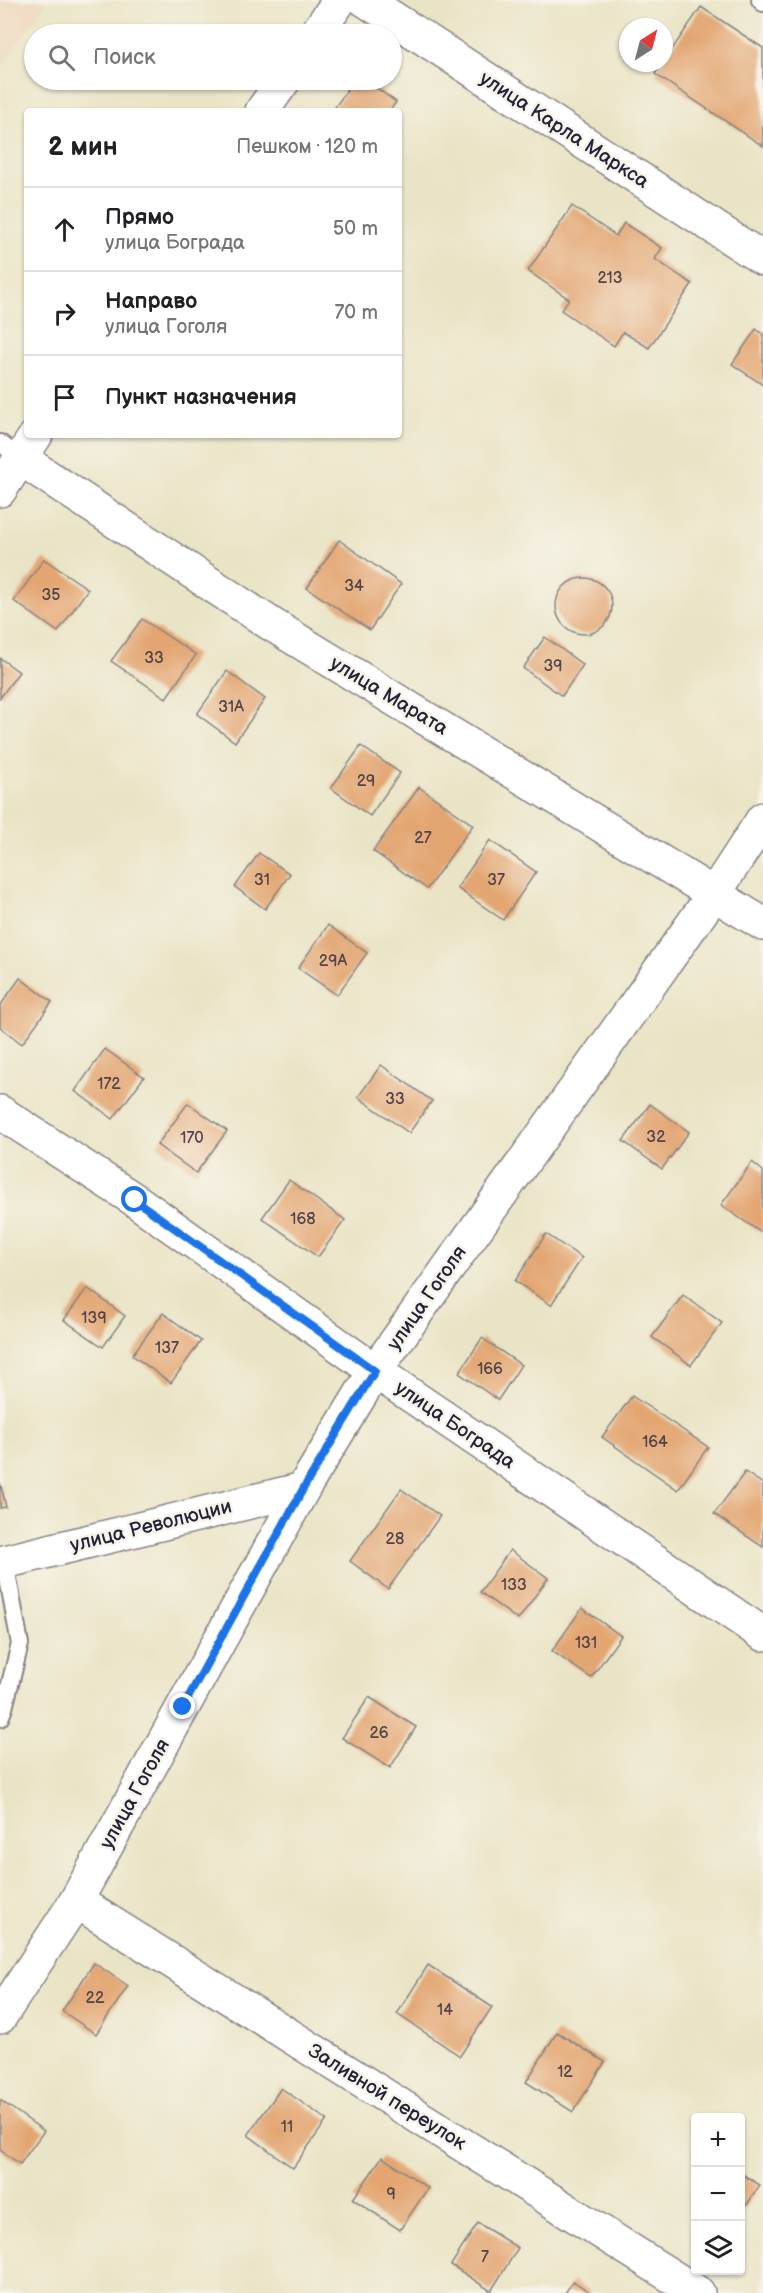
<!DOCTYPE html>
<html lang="ru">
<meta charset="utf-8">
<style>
:root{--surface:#fff;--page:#f6f6f6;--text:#202124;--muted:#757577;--line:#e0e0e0}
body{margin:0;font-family:"Balsamiq Sans",sans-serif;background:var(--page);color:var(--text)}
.controls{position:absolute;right:18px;bottom:18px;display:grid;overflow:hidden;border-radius:6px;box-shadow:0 2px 4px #0004}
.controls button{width:54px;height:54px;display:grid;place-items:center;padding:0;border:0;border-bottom:2px solid var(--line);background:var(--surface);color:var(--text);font:30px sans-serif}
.compass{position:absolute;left:619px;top:18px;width:54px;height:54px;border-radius:50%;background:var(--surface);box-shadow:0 2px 4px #0004;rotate:36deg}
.stop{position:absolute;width:18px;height:18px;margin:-14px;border:4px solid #1a73e8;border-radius:50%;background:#fff}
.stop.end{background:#1a73e8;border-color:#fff;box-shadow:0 2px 6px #0008}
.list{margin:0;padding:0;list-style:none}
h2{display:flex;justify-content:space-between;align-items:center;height:78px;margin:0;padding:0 24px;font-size:26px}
h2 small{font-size:20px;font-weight:400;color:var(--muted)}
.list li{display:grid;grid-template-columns:39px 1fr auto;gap:18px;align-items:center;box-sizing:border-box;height:84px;padding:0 24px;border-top:2px solid var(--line)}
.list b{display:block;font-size:22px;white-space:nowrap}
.list p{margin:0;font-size:20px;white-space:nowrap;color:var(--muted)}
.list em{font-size:20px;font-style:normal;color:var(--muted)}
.icon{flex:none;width:33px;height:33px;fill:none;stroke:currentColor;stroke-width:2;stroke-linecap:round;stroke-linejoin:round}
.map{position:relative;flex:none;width:763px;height:2293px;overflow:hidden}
.search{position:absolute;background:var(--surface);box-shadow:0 2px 4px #0004;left:24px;top:24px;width:378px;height:66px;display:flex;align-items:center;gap:15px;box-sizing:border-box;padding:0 21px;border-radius:33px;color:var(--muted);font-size:22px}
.panel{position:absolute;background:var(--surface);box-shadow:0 2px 4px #0004;left:24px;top:108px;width:378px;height:330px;border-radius:6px}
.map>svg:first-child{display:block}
.built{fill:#eed7bb}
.building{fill:#e3a672}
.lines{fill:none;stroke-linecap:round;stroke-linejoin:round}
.lane-casing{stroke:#868380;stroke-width:20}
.street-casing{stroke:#868380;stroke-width:36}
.lane{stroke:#fff;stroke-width:16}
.street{stroke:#fff;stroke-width:33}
.route{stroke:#1a73e8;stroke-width:8}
.labels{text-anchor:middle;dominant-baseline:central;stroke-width:5;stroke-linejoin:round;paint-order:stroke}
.number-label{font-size:16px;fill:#524349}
.street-label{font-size:20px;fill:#22223b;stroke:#f7f3e8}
</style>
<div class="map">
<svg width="763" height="2293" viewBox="0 0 763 2293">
<rect width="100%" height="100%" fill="#f7f3e8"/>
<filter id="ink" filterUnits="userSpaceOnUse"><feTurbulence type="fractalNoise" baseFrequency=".0167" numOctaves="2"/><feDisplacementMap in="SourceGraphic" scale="12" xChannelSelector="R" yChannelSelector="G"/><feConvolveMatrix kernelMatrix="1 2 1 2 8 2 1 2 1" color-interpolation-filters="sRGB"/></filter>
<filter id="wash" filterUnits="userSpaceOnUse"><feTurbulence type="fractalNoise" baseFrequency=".008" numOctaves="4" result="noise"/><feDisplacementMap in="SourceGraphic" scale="24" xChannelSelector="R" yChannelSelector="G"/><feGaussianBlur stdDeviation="1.35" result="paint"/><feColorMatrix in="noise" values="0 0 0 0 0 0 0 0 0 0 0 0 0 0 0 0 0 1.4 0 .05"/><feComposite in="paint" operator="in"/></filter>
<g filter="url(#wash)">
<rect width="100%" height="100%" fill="#eae4c6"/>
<path class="built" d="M 0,0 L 48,0 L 0,70 Z"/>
<g id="blocks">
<g class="building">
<path d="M 701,7 L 763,48 L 763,146 L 655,74 Z"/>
<path d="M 354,80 L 365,80 L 396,102 L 390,111 L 341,111 L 335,107 Z"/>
<path d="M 572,206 L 616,236 L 624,223 L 662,248 L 655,259 L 692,284 L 649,348 L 623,332 L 614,346 L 561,310 L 569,299 L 528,271 Z"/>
<path d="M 756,329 L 763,334 L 763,385 L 732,364 Z"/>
<path d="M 339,540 L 401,584 L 370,630 L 307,588 Z"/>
<path d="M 44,559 L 88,589 L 58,632 L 14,601 Z"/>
<circle cx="584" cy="606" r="28"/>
<path d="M 142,619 L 196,655 L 166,698 L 111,661 Z"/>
<path d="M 545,637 L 583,665 L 562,696 L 523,668 Z"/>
<path d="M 0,658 L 19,672 L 0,698 Z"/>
<path d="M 227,671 L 265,699 L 235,742 L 197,714 Z"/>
<path d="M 361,746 L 400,773 L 370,816 L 331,788 Z"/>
<path d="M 419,787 L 473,825 L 427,889 L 373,851 Z"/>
<path d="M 490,840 L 536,872 L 503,920 L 457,888 Z"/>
<path d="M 259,853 L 290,874 L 265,909 L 235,887 Z"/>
<path d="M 328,925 L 367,953 L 337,995 L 298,968 Z"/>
<path d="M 20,978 L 52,1002 L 22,1044 L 0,1027 L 0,1006 Z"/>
<path d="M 105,1049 L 144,1077 L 113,1119 L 75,1091 Z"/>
<path d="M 381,1065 L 432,1101 L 409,1133 L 358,1097 Z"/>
<path d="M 188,1103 L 227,1131 L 196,1173 L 157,1145 Z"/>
<path d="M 650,1104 L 689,1132 L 662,1169 L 623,1141 Z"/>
<path d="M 752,1162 L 763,1171 L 763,1228 L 760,1232 L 721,1205 Z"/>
<path d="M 289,1180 L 345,1220 L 318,1257 L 262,1218 Z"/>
<path d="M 546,1234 L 582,1258 L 551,1305 L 515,1281 Z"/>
<path d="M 87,1288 L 125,1316 L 103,1347 L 64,1320 Z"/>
<path d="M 683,1295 L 722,1323 L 691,1365 L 652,1337 Z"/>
<path d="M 163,1313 L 201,1341 L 171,1383 L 132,1355 Z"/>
<path d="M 482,1338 L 521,1365 L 498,1400 L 459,1373 Z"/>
<path d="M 632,1396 L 708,1447 L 678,1490 L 602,1437 Z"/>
<path d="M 745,1472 L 763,1484 L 763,1547 L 714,1514 Z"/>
<path d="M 0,1482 L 6,1507 L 0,1508 Z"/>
<path d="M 401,1489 L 440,1516 L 388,1589 L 350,1561 Z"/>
<path d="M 510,1550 L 548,1578 L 518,1620 L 480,1592 Z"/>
<path d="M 582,1608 L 621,1636 L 591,1678 L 552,1651 Z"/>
<path d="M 369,1697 L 416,1727 L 390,1768 L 342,1738 Z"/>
<path d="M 94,1963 L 128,1986 L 96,2034 L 62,2011 Z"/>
<path d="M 428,1965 L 492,2007 L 460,2056 L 397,2014 Z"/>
<path d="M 557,2032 L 605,2062 L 573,2112 L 526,2082 Z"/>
<path d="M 281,2088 L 327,2120 L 293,2168 L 248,2135 Z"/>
<path d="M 0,2100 L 44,2131 L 20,2164 L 0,2150 Z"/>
<path d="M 382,2157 L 428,2188 L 400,2230 L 353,2199 Z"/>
<path d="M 740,2173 L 760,2185 L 740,2215 Z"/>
<path d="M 478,2223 L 518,2248 L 491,2291 L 451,2265 Z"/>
<path d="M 573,2281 L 591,2293 L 565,2293 Z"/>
</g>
</g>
</g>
<g filter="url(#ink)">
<use href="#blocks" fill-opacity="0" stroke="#868380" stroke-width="1.5"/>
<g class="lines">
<g class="lane-casing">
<g id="lane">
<path d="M 760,0 L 763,3"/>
<path d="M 0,443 L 21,459"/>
<path d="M 0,1718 L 4,1708 L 20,1644 L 5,1562"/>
</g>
</g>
<g class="street-casing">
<g id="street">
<path d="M 365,0 L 763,259"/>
<path d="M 316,34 L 340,0"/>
<path d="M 262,111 L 284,80"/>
<path d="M 21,459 L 271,624 L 763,924"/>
<path d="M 0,490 L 36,435"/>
<path d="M 0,1112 L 135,1200 L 375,1371 L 763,1634"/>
<path d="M 0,1563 L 303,1489"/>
<path d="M 76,1901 L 698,2293"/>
<path d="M 0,2017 L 76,1901 L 303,1489 L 375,1371 L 714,894 L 763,819"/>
</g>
</g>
<use href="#lane" class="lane"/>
<use href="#street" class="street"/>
</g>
</g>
<g class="lines" filter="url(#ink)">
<path class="route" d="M 135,1200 L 375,1371 L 303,1489 L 183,1707"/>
</g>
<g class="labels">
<g class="number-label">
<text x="610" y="278">213</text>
<text x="354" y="586">34</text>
<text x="51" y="595">35</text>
<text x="154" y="658">33</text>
<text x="553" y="666">39</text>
<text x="231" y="707">31А</text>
<text x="366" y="781">29</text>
<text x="423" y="838">27</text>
<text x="262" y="880">31</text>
<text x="496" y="880">37</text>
<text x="333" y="961">29А</text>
<text x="109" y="1084">172</text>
<text x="395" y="1099">33</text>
<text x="656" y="1137">32</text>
<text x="192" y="1138">170</text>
<text x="303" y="1219">168</text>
<text x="94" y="1318">139</text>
<text x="167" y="1348">137</text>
<text x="490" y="1369">166</text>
<text x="655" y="1442">164</text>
<text x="395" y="1539">28</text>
<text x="514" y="1585">133</text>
<text x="586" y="1643">131</text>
<text x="379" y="1733">26</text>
<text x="95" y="1998">22</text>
<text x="445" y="2010">14</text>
<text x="565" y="2072">12</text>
<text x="287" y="2127">11</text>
<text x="391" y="2194">9</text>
<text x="485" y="2257">7</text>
</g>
<g class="street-label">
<text transform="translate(564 130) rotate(33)">улица Карла Маркса</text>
<text transform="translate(389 696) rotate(31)">улица Марата</text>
<text transform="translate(427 1298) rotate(-55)">улица Гоголя</text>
<text transform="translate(455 1425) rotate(34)">улица Бограда</text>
<text transform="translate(151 1526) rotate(-14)">улица Революции</text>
<text transform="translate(135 1794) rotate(-61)">улица Гоголя</text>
<text transform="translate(387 2097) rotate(32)">Заливной переулок</text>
</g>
</g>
</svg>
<div class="controls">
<button>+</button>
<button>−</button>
<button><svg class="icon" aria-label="layers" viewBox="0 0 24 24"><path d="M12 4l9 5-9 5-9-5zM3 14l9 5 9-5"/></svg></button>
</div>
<svg class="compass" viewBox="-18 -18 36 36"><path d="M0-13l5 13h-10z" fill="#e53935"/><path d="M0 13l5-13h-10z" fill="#757577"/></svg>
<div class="stop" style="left:135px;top:1200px"></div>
<div class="stop end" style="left:183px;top:1707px"></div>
<div class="search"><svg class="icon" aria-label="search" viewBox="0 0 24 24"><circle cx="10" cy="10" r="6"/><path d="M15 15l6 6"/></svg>Поиск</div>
<section class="panel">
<h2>2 мин<small>Пешком · 120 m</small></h2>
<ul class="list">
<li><svg class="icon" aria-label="ahead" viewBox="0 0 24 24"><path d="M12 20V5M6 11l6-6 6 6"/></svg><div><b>Прямо</b><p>улица Бограда</p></div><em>50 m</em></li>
<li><svg class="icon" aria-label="right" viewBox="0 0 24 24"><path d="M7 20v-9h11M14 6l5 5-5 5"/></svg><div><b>Направо</b><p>улица Гоголя</p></div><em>70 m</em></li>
<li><svg class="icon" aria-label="arrive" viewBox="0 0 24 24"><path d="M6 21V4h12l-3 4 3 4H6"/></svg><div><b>Пункт назначения</b></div></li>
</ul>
</section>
</div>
